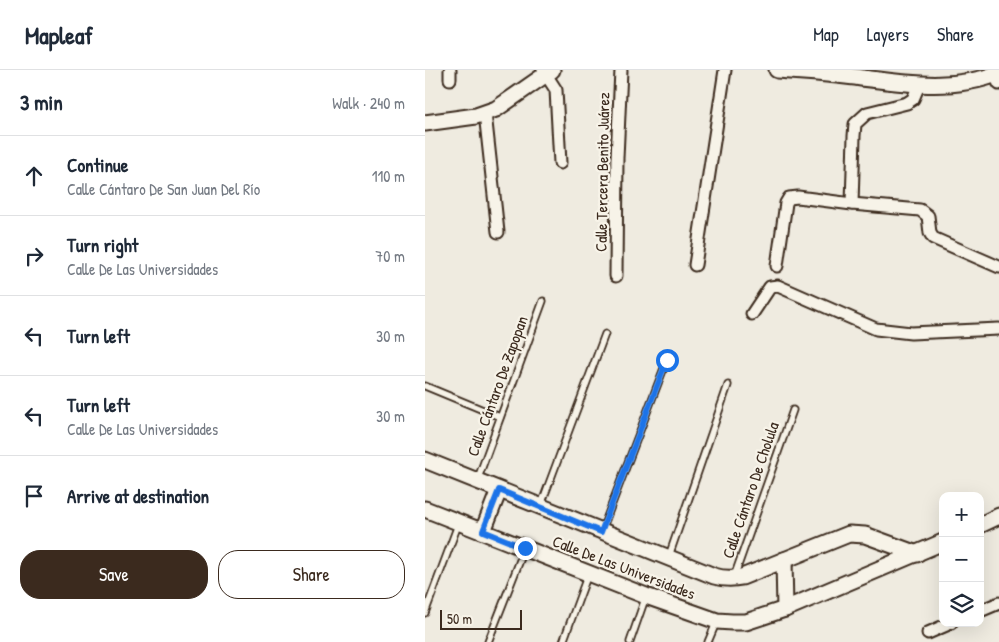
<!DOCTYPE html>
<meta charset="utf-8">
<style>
:root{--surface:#fff;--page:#f6f6f7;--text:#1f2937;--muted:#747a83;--line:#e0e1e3;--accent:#3b2a1e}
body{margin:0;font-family:"Patrick Hand",sans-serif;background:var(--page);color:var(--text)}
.controls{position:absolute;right:15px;bottom:15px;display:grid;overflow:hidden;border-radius:10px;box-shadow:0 5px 20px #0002}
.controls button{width:45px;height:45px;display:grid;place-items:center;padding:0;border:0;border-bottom:1px solid var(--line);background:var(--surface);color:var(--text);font:25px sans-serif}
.scale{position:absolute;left:15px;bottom:12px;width:82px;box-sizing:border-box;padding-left:5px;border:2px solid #3b2a1e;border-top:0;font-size:14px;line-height:18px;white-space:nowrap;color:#3b2a1e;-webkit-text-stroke:4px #f7f3e8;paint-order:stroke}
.stop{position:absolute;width:15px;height:15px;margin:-11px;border:4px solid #1a73e8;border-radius:50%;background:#fff}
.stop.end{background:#1a73e8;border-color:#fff;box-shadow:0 1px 5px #0008}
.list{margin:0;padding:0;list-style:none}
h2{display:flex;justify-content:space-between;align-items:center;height:65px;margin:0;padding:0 20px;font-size:21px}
h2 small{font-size:16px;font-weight:400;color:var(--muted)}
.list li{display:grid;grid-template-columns:32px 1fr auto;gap:15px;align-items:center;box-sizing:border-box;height:80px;padding:0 20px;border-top:1px solid var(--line)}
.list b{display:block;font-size:19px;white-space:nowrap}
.list p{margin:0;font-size:16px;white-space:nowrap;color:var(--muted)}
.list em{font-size:16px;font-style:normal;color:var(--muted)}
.actions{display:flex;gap:10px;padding:15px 20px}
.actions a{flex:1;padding:11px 0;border:1px solid var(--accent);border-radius:20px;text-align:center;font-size:18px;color:var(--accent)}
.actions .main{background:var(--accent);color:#fff}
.icon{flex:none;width:28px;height:28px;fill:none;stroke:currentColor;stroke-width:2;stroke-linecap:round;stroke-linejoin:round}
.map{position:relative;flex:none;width:574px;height:572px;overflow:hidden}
header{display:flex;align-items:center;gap:30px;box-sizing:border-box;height:70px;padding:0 25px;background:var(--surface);border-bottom:1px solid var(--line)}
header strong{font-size:24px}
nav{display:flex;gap:28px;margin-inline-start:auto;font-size:18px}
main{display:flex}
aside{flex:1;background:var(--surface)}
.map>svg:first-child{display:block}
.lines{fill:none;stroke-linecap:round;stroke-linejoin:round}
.service-casing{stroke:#3b2a1e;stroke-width:9}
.minor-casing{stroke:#3b2a1e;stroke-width:15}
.tertiary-casing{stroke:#3b2a1e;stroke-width:19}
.service{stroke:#f7f3e8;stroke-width:5.5}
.minor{stroke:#f7f3e8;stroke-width:11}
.tertiary{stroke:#f7f3e8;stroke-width:15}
.route{stroke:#1a73e8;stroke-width:6}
.labels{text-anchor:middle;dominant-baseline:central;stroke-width:4.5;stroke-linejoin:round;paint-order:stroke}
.street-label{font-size:16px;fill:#3b2a1e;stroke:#f7f3e8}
</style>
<header>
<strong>Mapleaf</strong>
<nav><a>Map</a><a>Layers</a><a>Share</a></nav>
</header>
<main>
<aside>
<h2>3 min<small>Walk · 240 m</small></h2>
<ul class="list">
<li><svg class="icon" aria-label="ahead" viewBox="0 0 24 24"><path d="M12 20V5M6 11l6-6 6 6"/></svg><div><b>Continue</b><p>Calle Cántaro De San Juan Del Río</p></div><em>110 m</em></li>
<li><svg class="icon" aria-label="right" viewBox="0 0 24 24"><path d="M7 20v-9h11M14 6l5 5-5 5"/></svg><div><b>Turn right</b><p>Calle De Las Universidades</p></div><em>70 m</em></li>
<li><svg class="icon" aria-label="left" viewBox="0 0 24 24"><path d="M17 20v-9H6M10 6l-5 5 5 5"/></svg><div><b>Turn left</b></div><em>30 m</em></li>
<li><svg class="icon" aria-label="left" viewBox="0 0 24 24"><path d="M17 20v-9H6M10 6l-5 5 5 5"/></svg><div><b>Turn left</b><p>Calle De Las Universidades</p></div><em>30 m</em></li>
<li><svg class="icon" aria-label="arrive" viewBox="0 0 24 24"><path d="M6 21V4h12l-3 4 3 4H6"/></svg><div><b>Arrive at destination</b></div></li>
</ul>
<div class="actions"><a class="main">Save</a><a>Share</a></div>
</aside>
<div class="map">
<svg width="574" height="572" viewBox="0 0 574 572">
<rect width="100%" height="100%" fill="#efebe0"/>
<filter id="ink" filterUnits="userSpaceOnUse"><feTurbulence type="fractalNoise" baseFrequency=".02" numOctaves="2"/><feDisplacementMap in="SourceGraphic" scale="10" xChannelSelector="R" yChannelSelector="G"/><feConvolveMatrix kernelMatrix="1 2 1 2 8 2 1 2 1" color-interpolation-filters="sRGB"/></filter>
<g filter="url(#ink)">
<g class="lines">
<g class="service-casing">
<g id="service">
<path d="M 0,316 L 75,347"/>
<path d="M 52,411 L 118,231"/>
<path d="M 116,435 L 180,264"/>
<path d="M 177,460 L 242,290"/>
<path d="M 244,486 L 303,315"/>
<path d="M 309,507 L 368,340"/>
<path d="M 0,543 L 34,452"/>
<path d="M 63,572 L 99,480"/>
<path d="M 138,572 L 163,504"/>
<path d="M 205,572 L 221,526"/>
<path d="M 283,572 L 291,553"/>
</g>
</g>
<g class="minor-casing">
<g id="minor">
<path d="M 25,0 L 25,9"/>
<path d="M 118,0 L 131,20 L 135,93"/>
<path d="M 570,4 L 574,14"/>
<path d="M 60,43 L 73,162"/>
<path d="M 427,134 L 429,66 L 430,54 L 442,43 L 482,33 L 488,29 L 494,15"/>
<path d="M 270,195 L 300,0"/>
<path d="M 352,196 L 361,133 L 364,128 L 373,127 L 427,134 L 495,140 L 503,146 L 505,163 L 508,168 L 574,197"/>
<path d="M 191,206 L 192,88 L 196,0"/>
<path d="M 327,244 L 345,217 L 353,216 L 451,259 L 486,263 L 574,259"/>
<path d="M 555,541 L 574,533"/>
<path d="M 503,563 L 526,553"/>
</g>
</g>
<g class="tertiary-casing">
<g id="tertiary">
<path d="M 352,0 C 375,2 398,3 421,6 C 473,12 524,23 574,3"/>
<path d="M 0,53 L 51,46 L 71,39 L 127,0"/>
<path d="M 0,390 L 289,506 C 299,509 307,509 317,507 L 424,464 L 440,465 L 492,484"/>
<path d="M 0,439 L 221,526 L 292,551 L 307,552 L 321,552 L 360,539 L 518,472"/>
<path d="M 555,455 L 574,446"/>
<path d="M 58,461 L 74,420"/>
<path d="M 359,490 L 360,539"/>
</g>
</g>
<use href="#service" class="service"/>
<use href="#minor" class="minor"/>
<use href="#tertiary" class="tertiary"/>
</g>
</g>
<g class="lines" filter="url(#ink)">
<path class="route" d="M 100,478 L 58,461 L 74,420 L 176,462 L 242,290"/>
</g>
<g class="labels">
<g class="street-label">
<text transform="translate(177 102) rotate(-89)">Calle Tercera Benito Juárez</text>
<text transform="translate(72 316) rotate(-70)">Calle Cántaro De Zapopan</text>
<text transform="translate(325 420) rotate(-71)">Calle Cántaro De Cholula</text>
<text transform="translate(199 497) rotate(21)">Calle De Las Universidades</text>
</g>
</g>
</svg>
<div class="controls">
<button>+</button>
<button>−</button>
<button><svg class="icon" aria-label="layers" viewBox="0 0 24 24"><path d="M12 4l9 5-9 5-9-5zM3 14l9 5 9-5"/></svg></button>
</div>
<div class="scale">50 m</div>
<div class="stop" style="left:242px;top:290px"></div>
<div class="stop end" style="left:100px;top:478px"></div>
</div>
</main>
